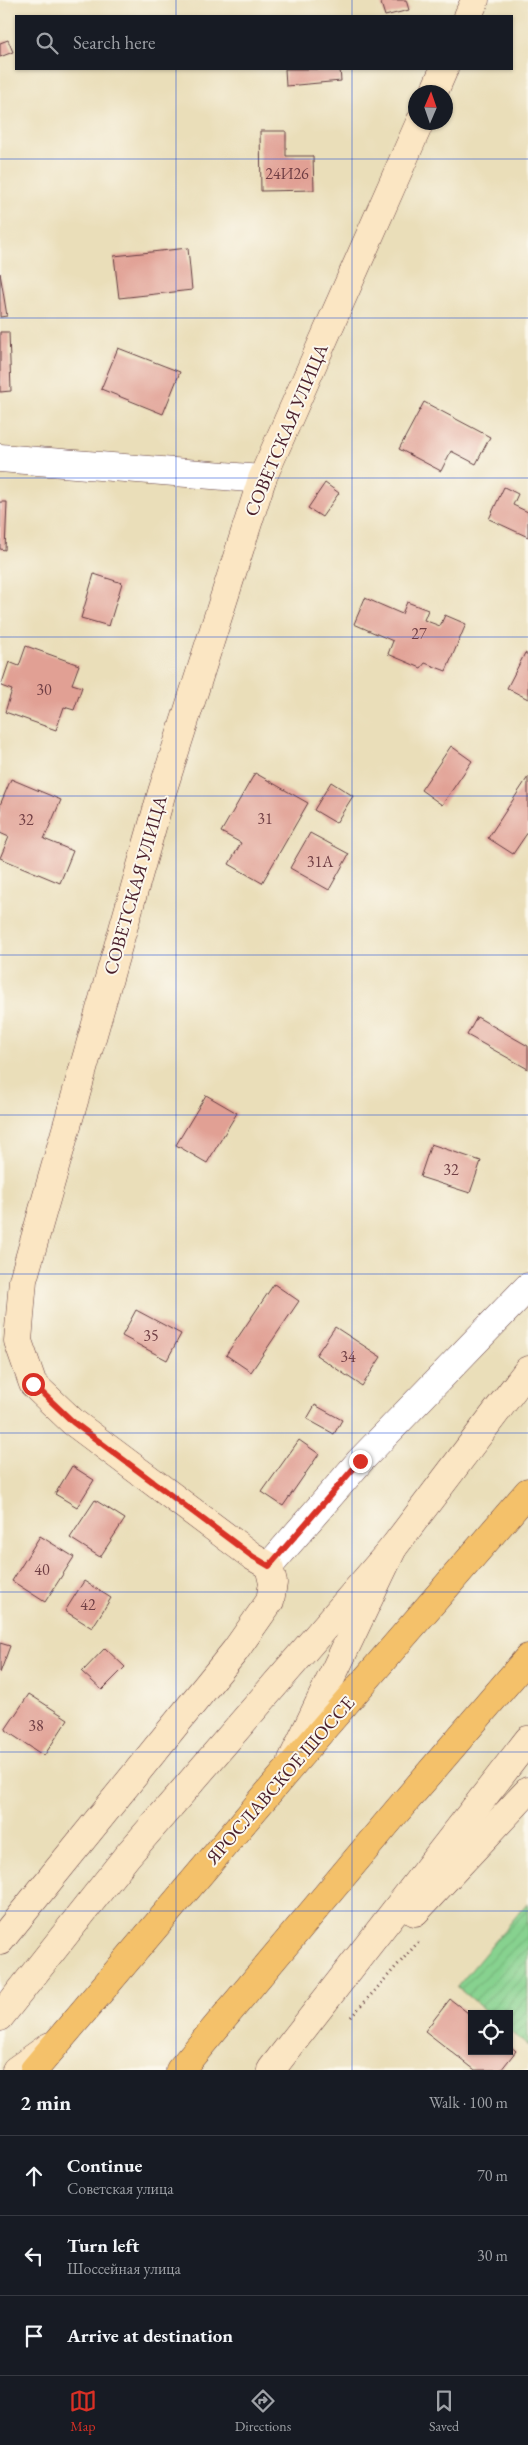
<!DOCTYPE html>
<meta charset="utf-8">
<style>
:root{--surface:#171b24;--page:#242831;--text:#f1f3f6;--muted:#9ea1a6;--line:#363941;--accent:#d93025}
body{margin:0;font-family:"EB Garamond",serif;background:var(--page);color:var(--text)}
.controls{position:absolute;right:15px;bottom:15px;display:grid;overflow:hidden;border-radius:0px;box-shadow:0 1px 4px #0004}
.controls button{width:45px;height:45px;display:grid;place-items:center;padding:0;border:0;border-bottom:1px solid var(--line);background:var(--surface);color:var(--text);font:25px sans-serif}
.compass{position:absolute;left:408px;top:85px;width:45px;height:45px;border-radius:50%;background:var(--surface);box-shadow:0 1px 4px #0004;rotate:2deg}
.stop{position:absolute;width:15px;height:15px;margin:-11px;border:4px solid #d93025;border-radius:50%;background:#fff}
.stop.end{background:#d93025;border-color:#fff;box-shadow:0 1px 5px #0008}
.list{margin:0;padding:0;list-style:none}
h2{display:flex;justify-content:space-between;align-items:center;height:65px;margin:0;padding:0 20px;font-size:21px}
h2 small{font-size:16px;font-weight:400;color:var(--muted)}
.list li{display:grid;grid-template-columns:32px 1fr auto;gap:15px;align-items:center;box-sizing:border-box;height:80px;padding:0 20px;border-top:1px solid var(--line)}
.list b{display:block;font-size:19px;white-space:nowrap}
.list p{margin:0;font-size:16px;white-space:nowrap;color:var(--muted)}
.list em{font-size:16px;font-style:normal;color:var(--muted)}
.icon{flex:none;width:28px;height:28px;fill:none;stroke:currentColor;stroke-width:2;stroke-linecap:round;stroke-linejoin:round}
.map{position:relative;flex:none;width:528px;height:2070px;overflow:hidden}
.search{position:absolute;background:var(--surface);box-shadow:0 1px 4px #0004;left:15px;right:15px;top:15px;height:55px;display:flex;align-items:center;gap:12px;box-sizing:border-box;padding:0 18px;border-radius:0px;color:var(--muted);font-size:19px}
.sheet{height:305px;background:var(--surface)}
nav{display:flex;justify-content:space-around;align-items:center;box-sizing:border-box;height:70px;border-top:1px solid var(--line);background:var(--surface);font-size:14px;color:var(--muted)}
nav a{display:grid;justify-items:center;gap:2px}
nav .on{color:var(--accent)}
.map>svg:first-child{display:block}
.garden{fill:url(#garden-furrows);stroke:#68785d}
.building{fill:#e1a094}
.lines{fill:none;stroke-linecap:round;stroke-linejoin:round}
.street-casing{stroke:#623c40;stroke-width:29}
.secondary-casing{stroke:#623c40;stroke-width:29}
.highway-casing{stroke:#623c40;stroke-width:29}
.path{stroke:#623c40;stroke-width:3;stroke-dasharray:1 4;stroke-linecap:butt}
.street{stroke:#fff;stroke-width:28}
.secondary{stroke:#fbe6c3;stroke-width:28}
.highway{stroke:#f4c16a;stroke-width:28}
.route{stroke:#d93025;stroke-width:6}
.grid{fill:none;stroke:#1d4ed8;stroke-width:1;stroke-opacity:0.55}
.labels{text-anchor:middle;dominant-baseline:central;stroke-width:4;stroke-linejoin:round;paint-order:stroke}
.number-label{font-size:16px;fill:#703f45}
.street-label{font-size:19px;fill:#4a1f2b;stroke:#fbf7ec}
</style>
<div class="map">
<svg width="528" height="2070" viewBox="0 0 528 2070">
<defs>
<pattern id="garden-furrows" width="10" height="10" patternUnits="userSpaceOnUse" patternTransform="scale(1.25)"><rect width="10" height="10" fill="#87d28f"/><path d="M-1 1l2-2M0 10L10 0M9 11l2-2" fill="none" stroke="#76b47c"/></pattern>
</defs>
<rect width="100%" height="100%" fill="#fbf7ec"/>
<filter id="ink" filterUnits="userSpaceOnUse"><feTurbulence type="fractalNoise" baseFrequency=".02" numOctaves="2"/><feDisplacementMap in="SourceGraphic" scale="10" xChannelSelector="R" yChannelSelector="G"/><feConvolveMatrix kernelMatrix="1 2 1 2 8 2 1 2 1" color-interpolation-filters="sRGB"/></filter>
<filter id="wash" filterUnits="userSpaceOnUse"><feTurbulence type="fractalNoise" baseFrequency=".0096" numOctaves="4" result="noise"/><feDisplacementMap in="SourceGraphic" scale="20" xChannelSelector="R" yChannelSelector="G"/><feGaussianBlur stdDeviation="1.12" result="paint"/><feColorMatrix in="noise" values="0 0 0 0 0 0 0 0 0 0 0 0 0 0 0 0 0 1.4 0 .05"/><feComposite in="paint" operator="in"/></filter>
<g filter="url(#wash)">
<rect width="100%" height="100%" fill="#eadeb9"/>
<path class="garden" d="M 528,1902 L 528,2046 L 509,2031 L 509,2014 L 489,2014 L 457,1987 Z"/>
<g id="blocks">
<g class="building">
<path d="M 380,0 L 406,0 L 409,10 L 385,16 Z"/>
<path d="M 8,40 L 13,52 L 0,57 L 0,43 Z"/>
<path d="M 285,69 L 340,69 L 341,81 L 286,86 Z"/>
<path d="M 260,131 L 286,131 L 286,156 L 313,156 L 314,190 L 261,191 Z"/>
<path d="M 188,248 L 192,290 L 119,298 L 114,256 Z"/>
<path d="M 0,273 L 7,316 L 0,317 Z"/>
<path d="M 0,332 L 9,332 L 11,391 L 0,392 Z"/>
<path d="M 118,348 L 180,372 L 163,414 L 101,389 Z"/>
<path d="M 424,402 L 490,437 L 476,464 L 451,451 L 441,471 L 399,449 Z"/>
<path d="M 325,483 L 339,493 L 322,517 L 308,508 Z"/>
<path d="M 504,487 L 518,494 L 513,505 L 528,512 L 528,537 L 489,519 Z"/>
<path d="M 0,502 L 7,502 L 5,550 L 0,549 Z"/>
<path d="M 94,574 L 122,583 L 109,626 L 81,618 Z"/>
<path d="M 365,598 L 402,614 L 407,602 L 428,610 L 424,620 L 440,626 L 445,615 L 466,624 L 446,671 L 425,663 L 421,668 L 388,654 L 393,641 L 354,624 Z"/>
<path d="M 26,646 L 79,665 L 72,684 L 82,687 L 74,710 L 64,707 L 56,730 L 5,712 L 12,690 L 1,686 L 9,662 L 19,666 Z"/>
<path d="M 525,653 L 528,655 L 528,699 L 507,688 Z"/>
<path d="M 451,746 L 472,761 L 442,805 L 421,790 Z"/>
<path d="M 255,773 L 308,803 L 262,883 L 229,864 L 241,843 L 221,832 Z"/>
<path d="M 528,777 L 528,832 L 513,854 L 488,838 Z"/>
<path d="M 11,779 L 61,800 L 44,839 L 73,851 L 60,883 L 0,858 L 9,837 L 0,833 L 0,805 Z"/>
<path d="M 331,782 L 353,796 L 336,823 L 314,810 Z"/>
<path d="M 310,833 L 349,854 L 329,890 L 290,868 Z"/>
<path d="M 477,1017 L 528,1046 L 528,1069 L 467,1035 Z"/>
<path d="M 206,1095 L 237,1113 L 207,1163 L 176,1145 Z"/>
<path d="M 431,1144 L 481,1161 L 470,1193 L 420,1177 Z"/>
<path d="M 274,1284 L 299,1301 L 251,1372 L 226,1355 Z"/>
<path d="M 136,1310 L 181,1334 L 167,1360 L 122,1336 Z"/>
<path d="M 335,1327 L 381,1357 L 362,1386 L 316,1355 Z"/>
<path d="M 315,1405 L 342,1420 L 334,1434 L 307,1419 Z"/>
<path d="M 299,1440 L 319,1454 L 283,1506 L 262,1492 Z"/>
<path d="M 72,1466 L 94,1480 L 77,1507 L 55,1494 Z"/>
<path d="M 95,1500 L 125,1519 L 100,1557 L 70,1538 Z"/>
<path d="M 40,1536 L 74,1557 L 45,1602 L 12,1581 Z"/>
<path d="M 84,1581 L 111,1598 L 92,1628 L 65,1611 Z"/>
<path d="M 0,1643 L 10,1646 L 0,1673 Z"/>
<path d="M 105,1648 L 125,1667 L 102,1690 L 82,1672 Z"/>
<path d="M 29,1694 L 68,1719 L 44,1756 L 5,1730 Z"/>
<path d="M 450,1999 L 472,2016 L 472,2051 L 509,2051 L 509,2045 L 516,2051 L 501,2070 L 475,2070 L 425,2031 Z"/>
</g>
</g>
</g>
<g filter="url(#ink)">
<use href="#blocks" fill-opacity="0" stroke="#623c40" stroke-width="1"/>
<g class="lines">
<g class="street-casing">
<g id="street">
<path d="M 0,458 L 262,479"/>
<path d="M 269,1566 L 360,1461 L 528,1287"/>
</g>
</g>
<g class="secondary-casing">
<g id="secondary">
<path d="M 468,16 L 475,0"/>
<path d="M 434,92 L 444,69"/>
<path d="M 292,1760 L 393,1548 L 528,1370"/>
<path d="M 415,1912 L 528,1791"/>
<path d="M 0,1941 L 235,1651 L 270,1601 L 273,1583 L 269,1566 L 252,1556 L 73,1422 L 33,1384 L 18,1341 L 23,1280 L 162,792 L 262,479 L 420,122"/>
<path d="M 0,2017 L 127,1856 L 393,1548"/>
<path d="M 16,2070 L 50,2046"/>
<path d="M 271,2070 L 528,1740"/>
</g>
</g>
<g class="highway-casing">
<g id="highway">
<path d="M 34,2070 L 285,1773 L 528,1492"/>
<path d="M 180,2070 L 398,1810 L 528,1658"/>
</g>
</g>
<path class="path" d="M 351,2017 L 420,1940"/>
<use href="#street" class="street"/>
<use href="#secondary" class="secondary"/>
<use href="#highway" class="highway"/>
</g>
</g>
<g class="lines" filter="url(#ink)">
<path class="route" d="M 33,1384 L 73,1422 L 252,1556 L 269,1566 L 360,1461"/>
</g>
<path class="grid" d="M 176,0 L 176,16M 352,0 L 352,16M 176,69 L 176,2070M 352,69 L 352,2070M 0,159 L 528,159M 0,318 L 528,318M 0,478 L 528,478M 0,637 L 528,637M 0,796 L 528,796M 0,955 L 528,955M 0,1115 L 528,1115M 0,1274 L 528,1274M 0,1433 L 528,1433M 0,1592 L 528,1592M 0,1752 L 528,1752M 0,1911 L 528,1911"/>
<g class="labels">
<g class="number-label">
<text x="287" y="173">24И26</text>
<text x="419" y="633">27</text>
<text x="44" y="689">30</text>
<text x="265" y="818">31</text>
<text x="26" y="819">32</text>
<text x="320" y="861">31А</text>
<text x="451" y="1169">32</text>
<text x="151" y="1335">35</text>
<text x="348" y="1356">34</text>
<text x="42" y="1569">40</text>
<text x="88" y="1604">42</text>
<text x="36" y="1725">38</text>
</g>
<g class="street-label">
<text transform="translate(286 430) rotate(-67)">СОВЕТСКАЯ УЛИЦА</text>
<text transform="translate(135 885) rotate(-74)">СОВЕТСКАЯ УЛИЦА</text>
<text transform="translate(280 1780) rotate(-49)">ЯРОСЛАВСКОЕ ШОССЕ</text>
</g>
</g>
</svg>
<div class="controls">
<button><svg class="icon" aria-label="locate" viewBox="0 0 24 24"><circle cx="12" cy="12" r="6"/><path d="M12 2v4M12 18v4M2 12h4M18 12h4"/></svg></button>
</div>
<svg class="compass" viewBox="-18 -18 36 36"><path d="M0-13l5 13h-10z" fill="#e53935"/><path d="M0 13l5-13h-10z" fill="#9ea1a6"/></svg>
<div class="stop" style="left:33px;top:1384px"></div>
<div class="stop end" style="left:360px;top:1461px"></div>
<div class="search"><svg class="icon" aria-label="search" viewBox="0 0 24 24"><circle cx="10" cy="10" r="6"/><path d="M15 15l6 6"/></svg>Search here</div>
</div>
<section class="sheet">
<h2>2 min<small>Walk · 100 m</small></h2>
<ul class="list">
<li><svg class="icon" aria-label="ahead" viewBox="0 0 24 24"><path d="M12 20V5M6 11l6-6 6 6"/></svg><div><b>Continue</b><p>Советская улица</p></div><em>70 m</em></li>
<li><svg class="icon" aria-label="left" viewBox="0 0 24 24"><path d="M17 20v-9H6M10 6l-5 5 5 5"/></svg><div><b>Turn left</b><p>Шоссейная улица</p></div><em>30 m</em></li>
<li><svg class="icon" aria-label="arrive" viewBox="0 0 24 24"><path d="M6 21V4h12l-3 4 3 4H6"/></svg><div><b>Arrive at destination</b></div></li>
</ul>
</section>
<nav>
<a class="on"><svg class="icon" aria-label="map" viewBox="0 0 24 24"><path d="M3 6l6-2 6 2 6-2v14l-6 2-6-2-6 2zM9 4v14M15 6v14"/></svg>Map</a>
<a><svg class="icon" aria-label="directions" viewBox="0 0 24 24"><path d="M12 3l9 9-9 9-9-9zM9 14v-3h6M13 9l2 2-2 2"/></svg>Directions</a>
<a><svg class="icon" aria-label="saved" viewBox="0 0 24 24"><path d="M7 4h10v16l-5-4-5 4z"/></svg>Saved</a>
</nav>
